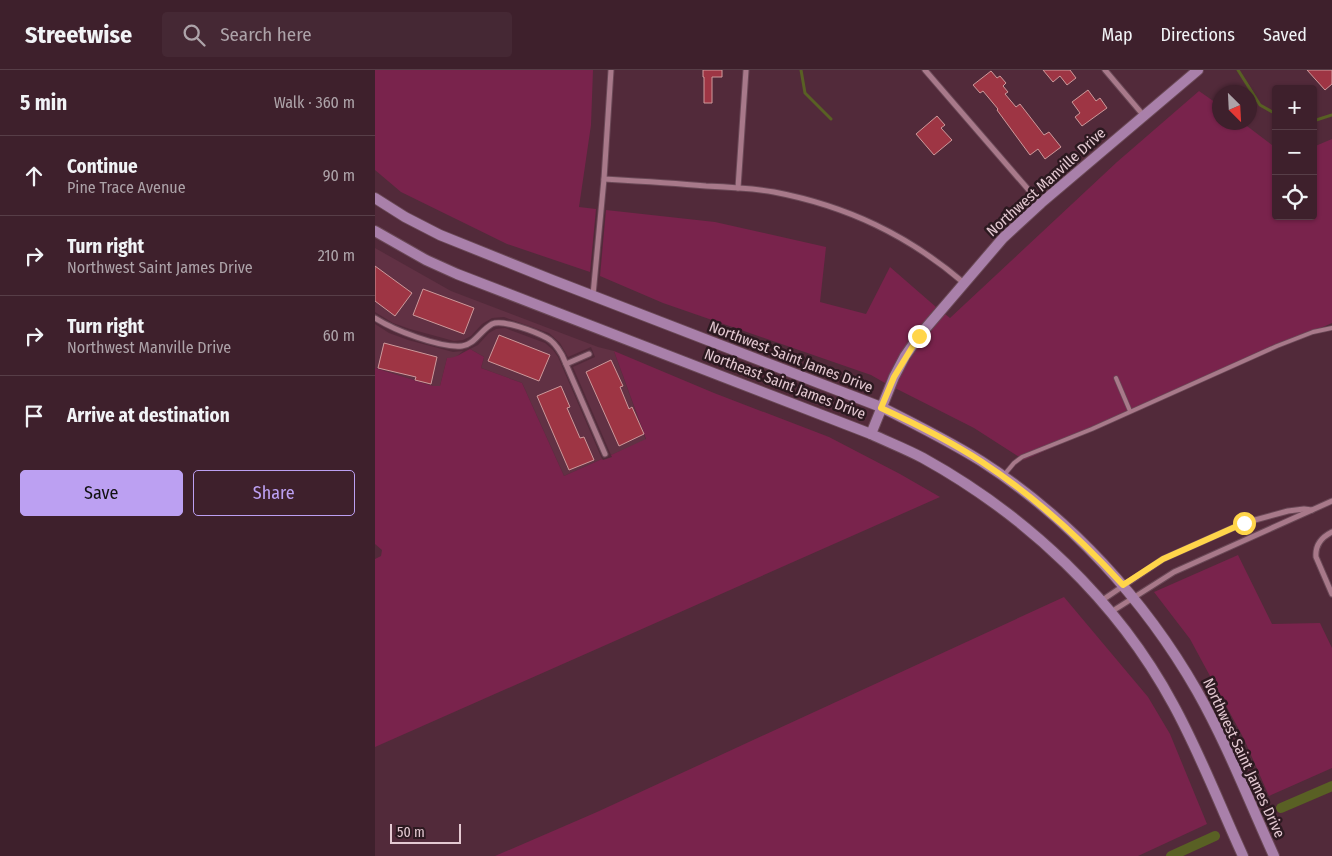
<!DOCTYPE html>
<meta charset="utf-8">
<style>
:root{--surface:#3e202c;--page:#452834;--text:#f1f3f6;--muted:#ada3a9;--line:#573e48;--accent:#bca0f2}
body{margin:0;font-family:"Fira Sans Condensed",sans-serif;background:var(--page);color:var(--text)}
.controls{position:absolute;right:15px;top:15px;display:grid;overflow:hidden;border-radius:5px;box-shadow:0 1px 4px #0004}
.controls button{width:45px;height:45px;display:grid;place-items:center;padding:0;border:0;border-bottom:1px solid var(--line);background:var(--surface);color:var(--text);font:25px sans-serif}
.compass{position:absolute;left:837px;top:15px;width:45px;height:45px;border-radius:50%;background:var(--surface);box-shadow:0 1px 4px #0004;rotate:156deg}
.scale{position:absolute;left:15px;bottom:12px;width:71px;box-sizing:border-box;padding-left:5px;border:2px solid #e4c9d2;border-top:0;font-size:14px;line-height:18px;white-space:nowrap;color:#e4c9d2;-webkit-text-stroke:4px #2c1920;paint-order:stroke}
.stop{position:absolute;width:15px;height:15px;margin:-11px;border:4px solid #ffd54a;border-radius:50%;background:#fff}
.stop.end{background:#ffd54a;border-color:#fff;box-shadow:0 1px 5px #0008}
.list{margin:0;padding:0;list-style:none}
h2{display:flex;justify-content:space-between;align-items:center;height:65px;margin:0;padding:0 20px;font-size:21px}
h2 small{font-size:16px;font-weight:400;color:var(--muted)}
.list li{display:grid;grid-template-columns:32px 1fr auto;gap:15px;align-items:center;box-sizing:border-box;height:80px;padding:0 20px;border-top:1px solid var(--line)}
.list b{display:block;font-size:19px;white-space:nowrap}
.list p{margin:0;font-size:16px;white-space:nowrap;color:var(--muted)}
.list em{font-size:16px;font-style:normal;color:var(--muted)}
.actions{display:flex;gap:10px;padding:15px 20px}
.actions a{flex:1;padding:11px 0;border:1px solid var(--accent);border-radius:5px;text-align:center;font-size:18px;color:var(--accent)}
.actions .main{background:var(--accent);color:#111}
.icon{flex:none;width:28px;height:28px;fill:none;stroke:currentColor;stroke-width:2;stroke-linecap:round;stroke-linejoin:round}
.map{position:relative;flex:none;width:957px;height:786px;overflow:hidden}
header{display:flex;align-items:center;gap:30px;box-sizing:border-box;height:70px;padding:0 25px;background:var(--surface);border-bottom:1px solid var(--line)}
header strong{font-size:24px}
nav{display:flex;gap:28px;margin-inline-start:auto;font-size:18px}
.search{width:350px;height:45px;background:var(--page);display:flex;align-items:center;gap:12px;box-sizing:border-box;padding:0 18px;border-radius:5px;color:var(--muted);font-size:19px}
main{display:flex}
aside{flex:1;background:var(--surface)}
.map>svg:first-child{display:block}
.built{fill:#613144}
.green{fill:#79234c}
.lines{fill:none;stroke-linecap:round;stroke-linejoin:round}
.stream{stroke:#596024;stroke-width:3}
.canal{stroke:#596024;stroke-width:10}
.building{fill:#9e3544;stroke:#cd999b}
.lane-casing{stroke:#6a4856;stroke-width:5.5}
.street-casing{stroke:#6a4856;stroke-width:7}
.secondary-casing{stroke:#6a4856;stroke-width:12}
.lane{stroke:#a8798a;stroke-width:4}
.street{stroke:#a8798a;stroke-width:5}
.secondary{stroke:#a980aa;stroke-width:10}
.route{stroke:#ffd54a;stroke-width:6}
.labels{text-anchor:middle;dominant-baseline:central;stroke-width:5;stroke-linejoin:round;paint-order:stroke}
.street-label{font-size:15px;fill:#e4c9d2;stroke:#2c1920}
</style>
<header>
<strong>Streetwise</strong>
<div class="search"><svg class="icon" aria-label="search" viewBox="0 0 24 24"><circle cx="10" cy="10" r="6"/><path d="M15 15l6 6"/></svg>Search here</div>
<nav><a>Map</a><a>Directions</a><a>Saved</a></nav>
</header>
<main>
<aside>
<h2>5 min<small>Walk · 360 m</small></h2>
<ul class="list">
<li><svg class="icon" aria-label="ahead" viewBox="0 0 24 24"><path d="M12 20V5M6 11l6-6 6 6"/></svg><div><b>Continue</b><p>Pine Trace Avenue</p></div><em>90 m</em></li>
<li><svg class="icon" aria-label="right" viewBox="0 0 24 24"><path d="M7 20v-9h11M14 6l5 5-5 5"/></svg><div><b>Turn right</b><p>Northwest Saint James Drive</p></div><em>210 m</em></li>
<li><svg class="icon" aria-label="right" viewBox="0 0 24 24"><path d="M7 20v-9h11M14 6l5 5-5 5"/></svg><div><b>Turn right</b><p>Northwest Manville Drive</p></div><em>60 m</em></li>
<li><svg class="icon" aria-label="arrive" viewBox="0 0 24 24"><path d="M6 21V4h12l-3 4 3 4H6"/></svg><div><b>Arrive at destination</b></div></li>
</ul>
<div class="actions"><a class="main">Save</a><a>Share</a></div>
</aside>
<div class="map">
<svg width="957" height="786" viewBox="0 0 957 786">
<rect width="100%" height="100%" fill="#522a3a"/>
<g class="built">
<path d="M 0,178 L 76,221 L 223,277 L 239,281 L 271,370 L 236,385 L 198,297 L 220,287 L 216,277 L 193,287 L 185,273 L 174,263 L 129,247 L 117,248 L 107,254 L 96,266 L 88,270 L 79,271 L 35,259 L 18,253 L 0,242 Z"/>
<path d="M 0,254 L 14,263 L 33,270 L 78,282 L 88,281 L 80,288 L 72,288 L 65,316 L 58,316 L 0,298 Z"/>
<path d="M 130,258 L 170,273 L 178,280 L 183,287 L 227,389 L 189,406 L 147,313 L 106,298 L 109,287 L 95,279 L 103,275 L 114,263 L 121,259 Z"/>
</g>
<g class="green">
<path d="M 0,0 L 218,0 L 216,55 L 204,137 L 221,139 L 215,202 L 132,174 L 26,122 L 0,100 Z"/>
<path d="M 824,21 L 844,35 L 844,52 L 868,53 L 901,78 L 901,146 L 938,146 L 938,77 L 957,69 L 957,253 L 649,390 L 599,358 L 520,318 C 532,290 550,267 570,244 L 575,248 L 742,92 Z"/>
<path d="M 231,140 L 340,152 L 451,177 L 445,232 L 491,244 L 515,197 L 561,237 C 541,261 523,284 510,313 L 496,305 L 288,233 L 225,206 Z"/>
<path d="M 95,279 L 109,287 L 106,298 L 147,313 L 189,406 L 227,389 L 228,390 L 237,387 L 236,385 L 271,369 L 239,281 L 339,323 L 454,367 L 525,404 L 565,427 L 0,677 L 0,489 L 6,486 L 7,480 L 0,474 L 0,298 L 58,316 L 65,316 L 72,288 C 81,288 87,283 95,279 Z"/>
<path d="M 863,485 L 897,554 L 945,553 L 957,578 L 957,698 L 894,726 L 869,669 L 815,569 L 779,522 Z"/>
<path d="M 689,527 L 773,627 L 795,664 L 832,754 L 763,786 L 120,786 L 222,742 Z"/>
</g>
<g class="lines">
<g class="stream">
<path d="M 426,0 L 430,23 L 456,49"/>
<path d="M 863,0 L 885,35 L 901,44"/>
<path d="M 938,51 L 957,45"/>
</g>
<g class="canal">
<path d="M 906,738 L 957,716"/>
<path d="M 796,786 L 840,766"/>
</g>
</g>
<g class="building">
<path d="M 328,0 L 347,0 L 347,7 L 337,7 L 337,33 L 329,33 L 329,7 L 328,7 Z"/>
<path d="M 668,0 L 695,0 L 701,8 L 692,15 L 685,6 L 678,12 Z"/>
<path d="M 932,0 L 957,0 L 957,14 L 950,20 Z"/>
<path d="M 616,1 L 622,8 L 625,6 L 631,13 L 628,16 L 633,22 L 630,24 L 641,37 L 645,34 L 669,65 L 674,62 L 686,77 L 670,89 L 663,79 L 655,85 L 622,40 L 623,39 L 608,21 L 605,23 L 598,15 Z"/>
<path d="M 713,20 L 721,31 L 725,28 L 732,38 L 707,56 L 700,47 L 705,43 L 697,32 Z"/>
<path d="M 562,46 L 570,55 L 566,58 L 577,70 L 559,85 L 541,64 Z"/>
<path d="M 0,196 L 37,223 L 20,246 L 0,231 Z"/>
<path d="M 48,219 L 99,238 L 89,264 L 38,245 Z"/>
<path d="M 124,265 L 175,285 L 164,311 L 113,291 Z"/>
<path d="M 9,273 L 62,287 L 56,314 L 40,310 L 41,307 L 3,298 Z"/>
<path d="M 236,290 L 248,316 L 245,317 L 254,339 L 257,337 L 269,364 L 244,376 L 211,302 Z"/>
<path d="M 186,316 L 195,337 L 192,338 L 205,368 L 209,367 L 219,390 L 194,400 L 162,326 Z"/>
</g>
<g class="lines">
<g class="lane-casing">
<g id="lane">
<path d="M 741,308 L 755,341"/>
<path d="M 629,405 L 639,393 L 647,387 L 717,359 L 902,276 L 938,262 L 957,258"/>
</g>
</g>
<g class="street-casing">
<g id="street">
<path d="M 550,0 L 665,133"/>
<path d="M 730,0 L 769,46"/>
<path d="M 229,109 C 263,111 297,113 331,116 C 354,117 377,118 399,122 C 472,136 533,165 589,213"/>
<path d="M 363,118 L 371,0"/>
<path d="M 218,225 L 229,109 L 236,0"/>
<path d="M 0,248 C 19,260 64,278 87,276 C 99,275 106,260 117,254 C 128,249 161,262 172,268 C 178,271 183,278 187,285 L 230,384"/>
<path d="M 191,294 L 214,284"/>
<path d="M 957,462 C 947,467 940,475 941,487 L 957,524"/>
<path d="M 726,531 L 788,489 L 869,453 L 913,441 L 929,439 L 937,440"/>
<path d="M 736,542 L 799,502 L 957,431"/>
</g>
</g>
<g class="secondary-casing">
<g id="secondary">
<path d="M 0,128 L 30,147 L 65,165 L 177,210 L 506,337 C 540,354 574,371 606,391 C 695,448 770,530 822,621 C 852,674 874,731 899,786"/>
<path d="M 0,161 L 51,190 L 82,204 L 496,364 C 513,372 531,379 548,388 C 651,445 742,530 798,634 C 825,683 845,736 868,786"/>
<path d="M 496,364 L 519,307 L 530,286 L 544,266 L 628,168 L 666,133 L 823,0"/>
</g>
</g>
<use href="#lane" class="lane"/>
<use href="#street" class="street"/>
<use href="#secondary" class="secondary"/>
</g>
<g class="lines">
<path class="route" d="M 544,266 L 519,307 L 506,338 C 541,354 575,371 607,392 C 659,426 706,469 748,515 L 788,489 L 869,453"/>
</g>
<g class="labels">
<g class="street-label">
<text transform="translate(671 112) rotate(-42)">Northwest Manville Drive</text>
<text transform="translate(416 287) rotate(21)">Northwest Saint James Drive</text>
<text transform="translate(410 314) rotate(21)">Northeast Saint James Drive</text>
<text transform="translate(869 688) rotate(65)">Northwest Saint James Drive</text>
</g>
</g>
</svg>
<div class="controls">
<button>+</button>
<button>−</button>
<button><svg class="icon" aria-label="locate" viewBox="0 0 24 24"><circle cx="12" cy="12" r="6"/><path d="M12 2v4M12 18v4M2 12h4M18 12h4"/></svg></button>
</div>
<svg class="compass" viewBox="-18 -18 36 36"><path d="M0-13l5 13h-10z" fill="#e53935"/><path d="M0 13l5-13h-10z" fill="#ada3a9"/></svg>
<div class="scale">50 m</div>
<div class="stop" style="left:869px;top:453px"></div>
<div class="stop end" style="left:544px;top:266px"></div>
</div>
</main>
